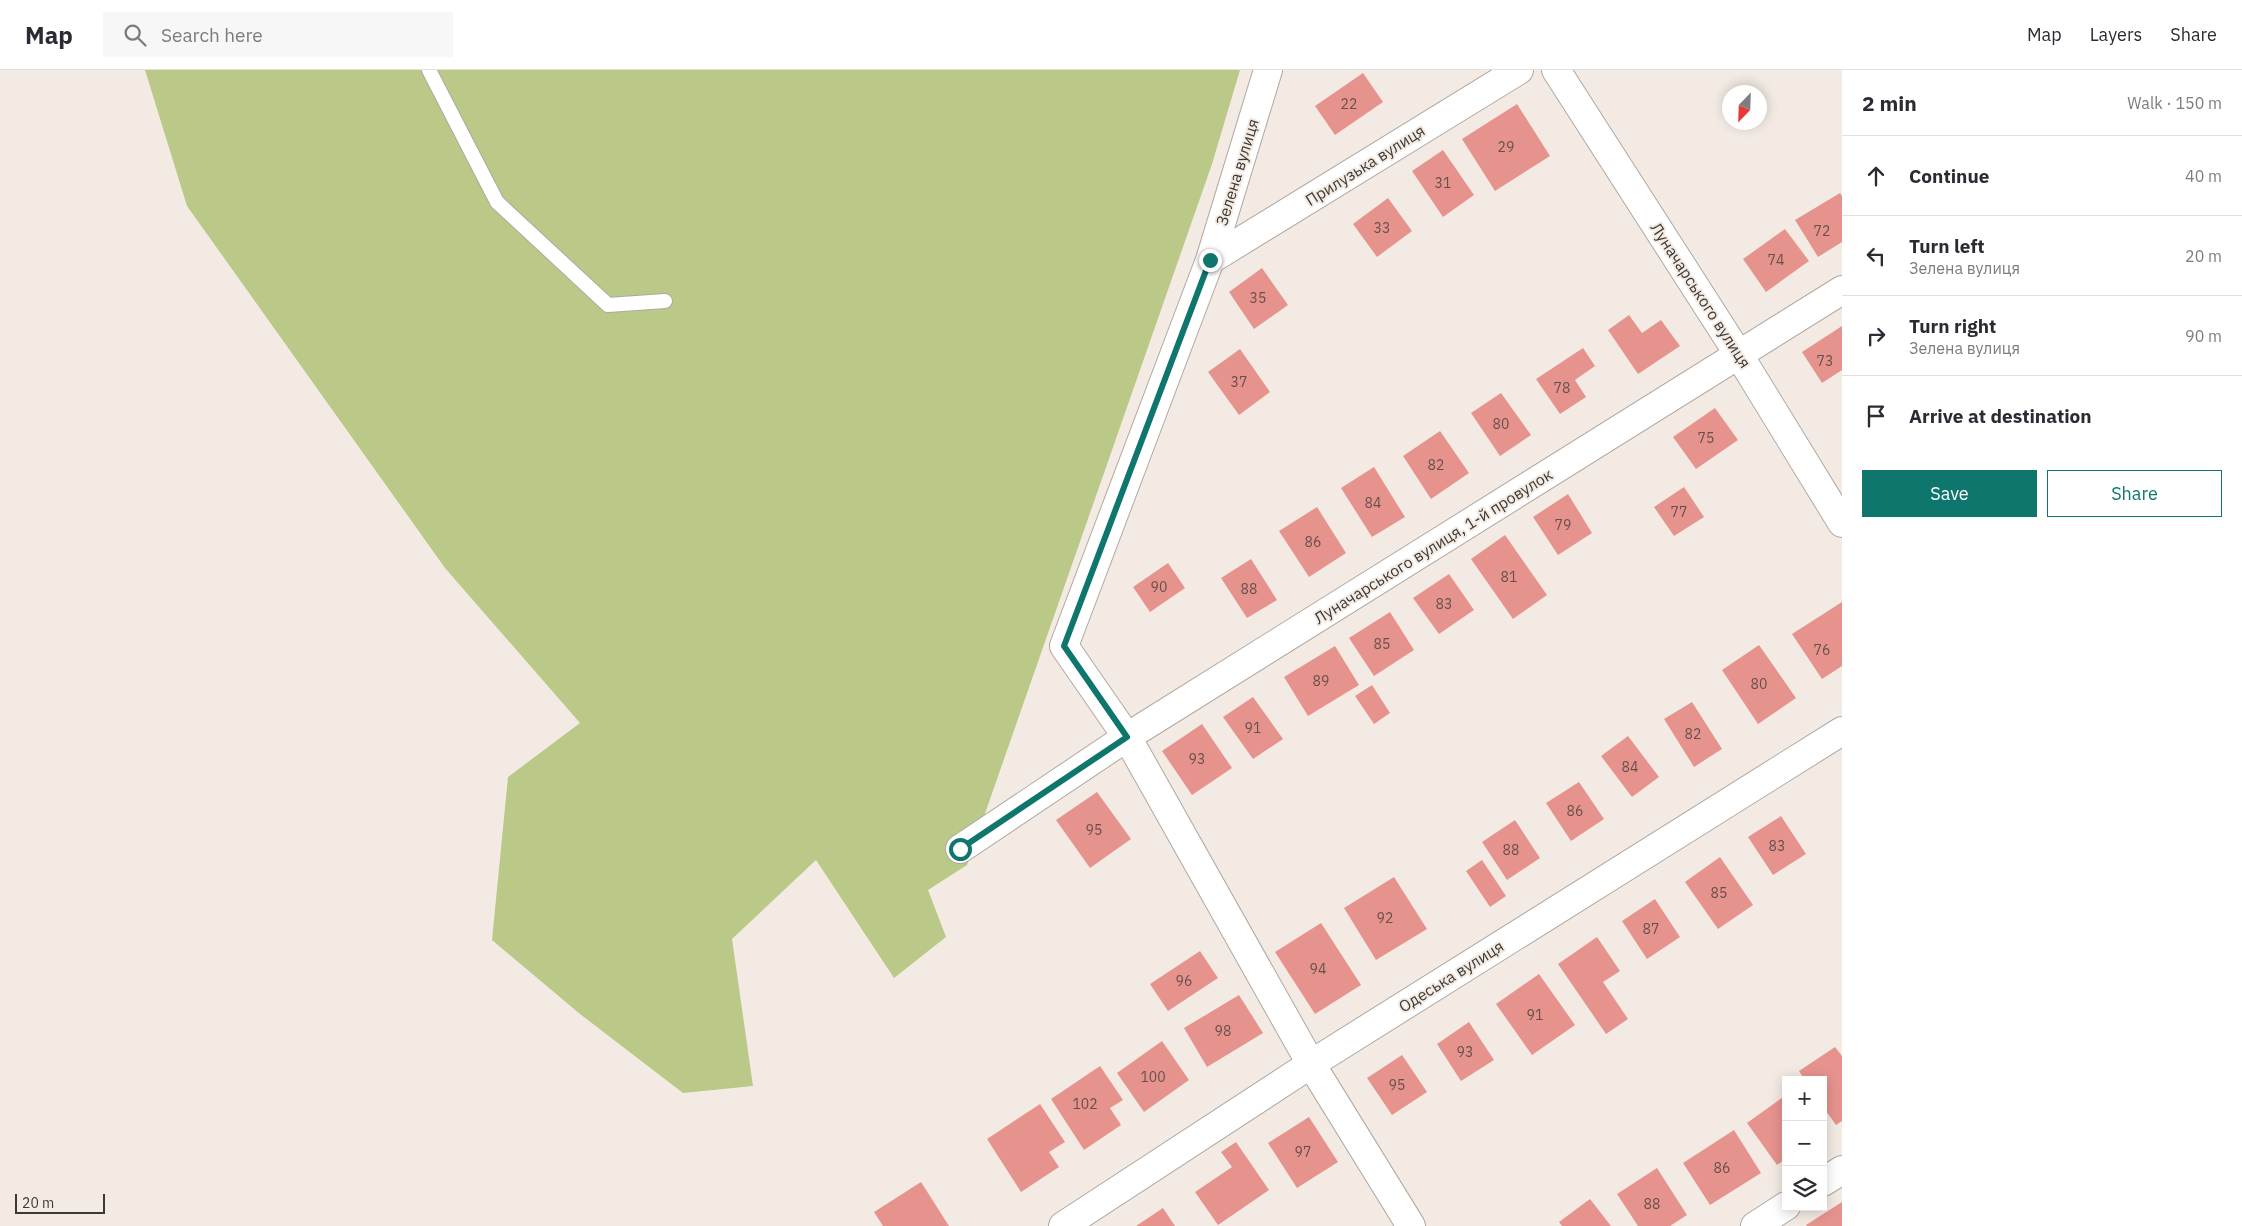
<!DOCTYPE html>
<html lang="en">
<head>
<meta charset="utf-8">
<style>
	body { margin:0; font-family:"IBM Plex Sans",sans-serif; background:#f7f7f7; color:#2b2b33 }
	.controls { position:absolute; right:15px; bottom:15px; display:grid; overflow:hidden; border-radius:0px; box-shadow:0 2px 12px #0003 }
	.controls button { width:45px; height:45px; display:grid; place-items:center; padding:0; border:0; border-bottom:1px solid #e1e1e2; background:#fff; color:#2b2b33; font:25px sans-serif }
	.compass { position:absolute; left:1722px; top:15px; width:45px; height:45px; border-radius:50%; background:#fff; box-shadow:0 2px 12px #0003; rotate:203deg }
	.scale { position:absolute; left:15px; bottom:12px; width:90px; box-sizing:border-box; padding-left:5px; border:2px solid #3c3935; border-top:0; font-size:14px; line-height:18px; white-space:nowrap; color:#3c3935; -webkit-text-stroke:4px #f3ebe3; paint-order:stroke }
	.stop { position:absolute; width:15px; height:15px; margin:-11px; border:4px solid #0f766e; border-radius:50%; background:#fff }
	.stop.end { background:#0f766e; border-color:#fff; box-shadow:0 1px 5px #0008 }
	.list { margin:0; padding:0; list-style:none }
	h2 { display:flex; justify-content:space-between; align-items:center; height:65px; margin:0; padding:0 20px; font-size:21px }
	h2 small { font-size:16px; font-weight:400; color:#7c7c81 }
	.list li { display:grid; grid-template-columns:32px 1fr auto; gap:15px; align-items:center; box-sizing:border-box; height:80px; padding:0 20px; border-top:1px solid #e1e1e2 }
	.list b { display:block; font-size:19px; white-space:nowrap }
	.list p { margin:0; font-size:16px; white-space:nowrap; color:#7c7c81 }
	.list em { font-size:16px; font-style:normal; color:#7c7c81 }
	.actions { display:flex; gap:10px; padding:15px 20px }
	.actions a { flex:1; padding:11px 0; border:1px solid #0f766e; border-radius:0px; text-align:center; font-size:18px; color:#0f766e }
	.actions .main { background:#0f766e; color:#fff }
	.icon { flex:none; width:28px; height:28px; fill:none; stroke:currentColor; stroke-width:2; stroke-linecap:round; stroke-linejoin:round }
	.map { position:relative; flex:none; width:1842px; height:1156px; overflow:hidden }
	header { display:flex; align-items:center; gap:30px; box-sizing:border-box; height:70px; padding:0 25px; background:#fff; border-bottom:1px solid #e1e1e2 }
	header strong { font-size:24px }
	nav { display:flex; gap:28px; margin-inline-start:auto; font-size:18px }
	.search { width:350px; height:45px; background:#f7f7f7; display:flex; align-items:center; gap:12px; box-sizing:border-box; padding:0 18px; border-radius:0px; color:#7c7c81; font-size:19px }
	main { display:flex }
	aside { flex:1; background:#fff }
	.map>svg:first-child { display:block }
</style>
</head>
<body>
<header>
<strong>Map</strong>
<div class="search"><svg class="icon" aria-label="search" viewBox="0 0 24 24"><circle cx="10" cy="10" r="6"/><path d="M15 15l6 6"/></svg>Search here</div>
<nav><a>Map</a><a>Layers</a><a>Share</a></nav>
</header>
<main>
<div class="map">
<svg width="1842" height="1156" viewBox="0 0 1842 1156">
	<rect width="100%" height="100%" fill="#f3ebe3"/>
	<path fill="#bac987" d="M145 0H1240L1212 94 967 795 928 820 946 867 894 908 816 790 732 869 753 1016 683 1023 580 944 492 870 508 707 580 653 445 498 187 136Z"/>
	<path fill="#e7938d" d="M1363 3 1383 32 1335 65 1315 36Z
		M1517 34 1550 86 1495 121 1462 69Z
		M1443 80 1474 125 1443 147 1412 101Z
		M1840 123 1842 126V172L1818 187 1795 150Z
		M1388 128 1412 161 1377 187 1353 154Z
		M1785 159 1809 191 1766 222 1743 189Z
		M1262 198 1288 235 1254 259 1229 222Z
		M1629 245 1642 263 1661 250 1680 276 1638 304 1608 260Z
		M1842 256V300L1822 313 1802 282Z
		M1583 278 1595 296 1575 310 1586 327 1560 344 1536 309Z
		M1240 279 1270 322 1239 345 1208 302Z
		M1501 323 1531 365 1500 386 1471 343Z
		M1715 338 1738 370 1696 399 1673 367Z
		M1440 361 1469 403 1431 429 1403 386Z
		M1374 397 1405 447 1372 467 1341 418Z
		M1684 417 1704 447 1674 466 1654 437Z
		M1568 424 1592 463 1558 485 1533 447Z
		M1317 437 1346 483 1309 507 1279 461Z
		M1505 465 1547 525 1513 549 1471 489Z
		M1251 489 1277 530 1247 548 1221 508Z
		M1168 493 1185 518 1150 542 1133 517Z
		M1449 504 1474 540 1439 564 1413 528Z
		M1842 532V596L1822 609 1792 564Z
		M1390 542 1414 580 1374 606 1349 568Z
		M1759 575 1796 628 1758 654 1722 600Z
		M1335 576 1359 615 1308 646 1284 607Z
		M1372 615 1390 643 1374 654 1355 626Z
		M1253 627 1283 669 1253 689 1223 647Z
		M1692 632 1722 679 1694 697 1664 649Z
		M1202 654 1232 698 1192 725 1162 681Z
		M1628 666 1659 707 1632 727 1601 686Z
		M1579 712 1604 749 1571 771 1546 733Z
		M1097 722 1131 769 1090 798 1056 750Z
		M1781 746 1806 784 1773 805 1748 767Z
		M1515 750 1540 788 1507 810 1482 772Z
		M1720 787 1753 835 1718 859 1685 812Z
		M1482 790 1506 826 1490 837 1466 801Z
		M1394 807 1427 859 1376 890 1344 838Z
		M1655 829 1680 867 1647 889 1622 851Z
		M1321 853 1361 915 1315 944 1275 882Z
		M1597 867 1620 901 1603 912 1628 949 1606 964 1558 894Z
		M1200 881 1218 908 1168 941 1150 914Z
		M1539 904 1575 955 1532 985 1496 934Z
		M1239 925 1263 963 1207 997 1184 958Z
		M1469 952 1494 990 1461 1011 1437 974Z
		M1162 971 1189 1010 1144 1042 1117 1003Z
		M1835 977 1842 986V1051L1836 1055 1823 1037V1010H1805L1799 1001Z
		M1402 985 1427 1022 1392 1045 1367 1008Z
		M1100 996 1123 1030 1110 1038 1121 1055 1084 1080 1051 1029Z
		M1786 1025V1089L1777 1095 1747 1053Z
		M1040 1034 1065 1072 1049 1082 1059 1097 1021 1122 987 1069Z
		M1309 1047 1338 1092 1297 1118 1268 1073Z
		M1734 1060 1761 1103 1710 1135 1683 1093Z
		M1236 1072 1269 1120 1218 1155 1195 1122 1232 1097 1221 1082Z
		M1657 1098 1687 1145 1670 1156H1638L1617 1124Z
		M921 1112 949 1156H883L874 1142Z
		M1590 1129 1611 1156H1562L1559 1152Z
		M1842 1132V1156H1807L1806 1155Z
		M1163 1138 1175 1156H1136Z"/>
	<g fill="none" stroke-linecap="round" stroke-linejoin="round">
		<defs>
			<path id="lane" d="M429 0 497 132 608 235 665 231"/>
			<path id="street" d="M1268 0 1210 190 1064 576 1127 667 1311 994 1411 1156
				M1556 0 1739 285 1842 453
				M1210 190 1519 0
				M960 779 1127 667 1842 220
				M1823 1112 1842 1100
				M1063 1156 1311 994 1842 661
				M1755 1156 1786 1136"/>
		</defs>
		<use href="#lane" stroke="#b0a8a0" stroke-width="16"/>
		<use href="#street" stroke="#b0a8a0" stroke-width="30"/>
		<use href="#lane" stroke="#fff" stroke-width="14"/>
		<use href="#street" stroke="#fff" stroke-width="28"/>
	</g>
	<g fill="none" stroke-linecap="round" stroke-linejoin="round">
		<path stroke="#0f766e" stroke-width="6" d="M960 779 1127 667 1064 576 1210 190"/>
	</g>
	<g text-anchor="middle" stroke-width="4" stroke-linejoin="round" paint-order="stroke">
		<g font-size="14" fill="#67504b">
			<text x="1349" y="39">22</text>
			<text x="1506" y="82">29</text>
			<text x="1443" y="118">31</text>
			<text x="1382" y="163">33</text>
			<text x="1822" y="166">72</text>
			<text x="1776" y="195">74</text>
			<text x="1258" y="233">35</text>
			<text x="1825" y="296">73</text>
			<text x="1239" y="317">37</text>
			<text x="1562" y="323">78</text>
			<text x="1501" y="359">80</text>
			<text x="1706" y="373">75</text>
			<text x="1436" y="400">82</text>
			<text x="1373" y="438">84</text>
			<text x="1679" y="447">77</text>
			<text x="1563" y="460">79</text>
			<text x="1313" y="477">86</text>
			<text x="1509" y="512">81</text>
			<text x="1159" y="522">90</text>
			<text x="1249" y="524">88</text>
			<text x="1444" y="539">83</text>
			<text x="1382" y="579">85</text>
			<text x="1822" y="585">76</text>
			<text x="1321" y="616">89</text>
			<text x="1759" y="619">80</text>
			<text x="1253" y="663">91</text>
			<text x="1693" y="669">82</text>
			<text x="1197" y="694">93</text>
			<text x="1630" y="702">84</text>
			<text x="1575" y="746">86</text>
			<text x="1094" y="765">95</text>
			<text x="1777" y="781">83</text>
			<text x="1511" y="785">88</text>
			<text x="1719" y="828">85</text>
			<text x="1385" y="853">92</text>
			<text x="1651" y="864">87</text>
			<text x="1318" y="904">94</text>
			<text x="1184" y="916">96</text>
			<text x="1535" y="950">91</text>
			<text x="1223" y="966">98</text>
			<text x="1465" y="987">93</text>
			<text x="1153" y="1012">100</text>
			<text x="1397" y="1020">95</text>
			<text x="1085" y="1039">102</text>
			<text x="1303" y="1087">97</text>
			<text x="1722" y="1103">86</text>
			<text x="1652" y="1139">88</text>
		</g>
		<g font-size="16" fill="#3c3935" stroke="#f3ebe3">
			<text transform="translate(1365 95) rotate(-32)" y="6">Прилузька вулиця</text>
			<text transform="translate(1237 102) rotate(-73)" y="6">Зелена вулиця</text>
			<text transform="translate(1701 225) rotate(57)" y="6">Луначарського вулиця</text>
			<text transform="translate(1433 476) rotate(-32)" y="6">Луначарського вулиця, 1-й провулок</text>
			<text transform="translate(1451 906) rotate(-32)" y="6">Одеська вулиця</text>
		</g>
	</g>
</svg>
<div class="controls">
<button>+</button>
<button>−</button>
<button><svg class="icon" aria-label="layers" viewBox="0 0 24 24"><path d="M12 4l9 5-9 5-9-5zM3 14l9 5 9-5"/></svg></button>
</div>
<svg class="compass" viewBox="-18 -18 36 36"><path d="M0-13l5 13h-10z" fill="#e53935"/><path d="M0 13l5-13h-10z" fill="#7c7c81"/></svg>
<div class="scale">20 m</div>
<div class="stop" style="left:960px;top:779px"></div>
<div class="stop end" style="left:1210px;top:190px"></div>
</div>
<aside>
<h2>2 min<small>Walk · 150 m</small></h2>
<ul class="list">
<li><svg class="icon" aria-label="ahead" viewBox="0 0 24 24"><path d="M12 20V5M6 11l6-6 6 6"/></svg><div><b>Continue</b></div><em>40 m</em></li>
<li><svg class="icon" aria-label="left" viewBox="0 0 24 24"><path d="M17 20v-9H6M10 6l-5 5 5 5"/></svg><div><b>Turn left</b><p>Зелена вулиця</p></div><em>20 m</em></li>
<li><svg class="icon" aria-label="right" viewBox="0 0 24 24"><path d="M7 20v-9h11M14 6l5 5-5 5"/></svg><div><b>Turn right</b><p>Зелена вулиця</p></div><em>90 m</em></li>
<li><svg class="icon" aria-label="arrive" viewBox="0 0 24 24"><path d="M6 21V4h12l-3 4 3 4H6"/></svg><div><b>Arrive at destination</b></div></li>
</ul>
<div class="actions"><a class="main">Save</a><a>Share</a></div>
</aside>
</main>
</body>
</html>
